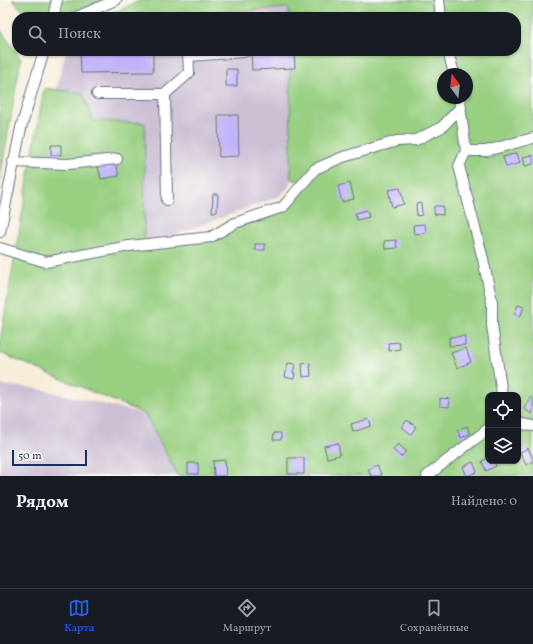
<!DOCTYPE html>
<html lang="ru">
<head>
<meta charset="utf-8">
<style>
	body { margin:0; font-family:Vollkorn,serif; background:#242831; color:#f1f3f6 }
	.controls { position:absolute; right:12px; bottom:12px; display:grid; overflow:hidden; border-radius:8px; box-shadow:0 1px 3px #0004 }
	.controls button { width:36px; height:36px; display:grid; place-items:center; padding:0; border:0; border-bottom:1px solid #363941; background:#171b24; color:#f1f3f6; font:20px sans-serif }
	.compass { position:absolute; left:437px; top:68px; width:36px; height:36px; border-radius:50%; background:#171b24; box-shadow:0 1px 3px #0004; rotate:345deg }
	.scale { position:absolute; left:12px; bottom:10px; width:75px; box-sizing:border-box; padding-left:4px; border:2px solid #1b2f5e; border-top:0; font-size:11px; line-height:14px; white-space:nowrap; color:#1b2f5e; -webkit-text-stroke:3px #fdfcf7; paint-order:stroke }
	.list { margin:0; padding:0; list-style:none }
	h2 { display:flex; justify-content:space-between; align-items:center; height:52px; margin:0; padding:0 16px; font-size:17px }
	h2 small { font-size:13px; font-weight:400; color:#9ea1a6 }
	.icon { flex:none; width:22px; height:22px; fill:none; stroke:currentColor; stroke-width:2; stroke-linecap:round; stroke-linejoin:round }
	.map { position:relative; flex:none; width:533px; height:476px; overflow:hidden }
	.search { position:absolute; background:#171b24; box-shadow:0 1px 3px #0004; left:12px; right:12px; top:12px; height:44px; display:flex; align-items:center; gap:10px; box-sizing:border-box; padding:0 14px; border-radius:16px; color:#9ea1a6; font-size:15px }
	.sheet { height:112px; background:#171b24 }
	nav { display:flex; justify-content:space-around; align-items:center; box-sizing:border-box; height:56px; border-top:1px solid #363941; background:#171b24; font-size:11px; color:#9ea1a6 }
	nav a { display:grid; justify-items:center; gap:2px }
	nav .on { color:#2563eb }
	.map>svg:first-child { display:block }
</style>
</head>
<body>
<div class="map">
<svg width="533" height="476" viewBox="0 0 533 476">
	<rect width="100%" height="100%" fill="#fdfcf7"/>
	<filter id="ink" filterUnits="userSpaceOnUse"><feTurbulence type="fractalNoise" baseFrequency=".025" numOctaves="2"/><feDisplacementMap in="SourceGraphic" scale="8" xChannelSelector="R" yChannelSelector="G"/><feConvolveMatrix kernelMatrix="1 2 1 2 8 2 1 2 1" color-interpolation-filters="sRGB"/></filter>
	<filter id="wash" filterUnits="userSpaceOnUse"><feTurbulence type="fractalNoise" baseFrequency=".012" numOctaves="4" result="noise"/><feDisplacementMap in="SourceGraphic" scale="16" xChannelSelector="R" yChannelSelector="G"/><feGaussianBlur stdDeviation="0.9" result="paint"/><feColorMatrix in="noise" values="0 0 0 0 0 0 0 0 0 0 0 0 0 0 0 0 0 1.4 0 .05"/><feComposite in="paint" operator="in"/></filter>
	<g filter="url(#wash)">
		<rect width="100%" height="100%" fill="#f7edda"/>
		<path fill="#ccbfd4" d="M289 8V17H133Z
			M66 51H290L291 179 288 188 280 196 144 246 93 121 83 93 56 90Z
			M0 385 35 388 145 414 178 476H0Z"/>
		<path fill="#98cf81" stroke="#5a7f70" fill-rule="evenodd" d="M12 0H116L74 17H35L21 9Z
			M142 0H533V476H178L145 414 0 353V341L44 88 83 93 93 121 145 123 144 246 198 239 255 221 306 184 291 179 290 51H516V17H289V8L133 17H102ZM443 74H467V98H443ZM488 395H518V461H488Z
			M0 29 21 59 0 180Z"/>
		<g id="blocks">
			<path fill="#c1b3fa" d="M153 51V72L81 73 80 52Z
				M251 51H294L295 68 252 70Z
				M226 69H237V86H226Z
				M218 115H238L239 156 219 157Z
				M51 145H61V155H51Z
				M517 153 520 163 506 167 503 157Z
				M533 155V164L525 166 523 157Z
				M116 163 119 176 101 179 98 166Z
				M350 183 354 199 342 202 338 186Z
				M400 188 404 204 392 207 388 190Z
				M213 194H218L217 212H212Z
				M421 203 422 215 417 216 416 204Z
				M434 206H443V215L434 214Z
				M367 210 369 217 357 220 355 213Z
				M425 224 426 233 414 234 413 225Z
				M396 240 397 248 385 249 384 241Z
				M255 244H265V250H255Z
				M518 305 524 307 520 317 514 314Z
				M465 336V345L449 346V337Z
				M399 342 400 349 389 351 388 343Z
				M466 348 471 362 457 368 451 353Z
				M288 363 295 364 293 373H295L294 379 285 377Z
				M310 363 311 376 303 377 302 364Z
				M530 397 533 399V411L532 414 524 409Z
				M440 398 450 399 449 407 440 406Z
				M369 419 371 426 353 432 351 424Z
				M407 420 416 427 411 434 402 427Z
				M467 426 470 434 461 438 457 430Z
				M274 433H281V440H273Z
				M338 443 340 455 327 458 324 446Z
				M398 444 406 451 401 457 393 450Z
				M528 448 533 459V462L526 465 520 452Z
				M288 458H304V474H288Z
				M488 458V461H494L496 466 486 471 482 461Z
				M225 460 226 476H214L213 461Z
				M473 462 477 472 467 476 463 467Z
				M188 463H198V474H188Z
				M377 465 382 476H371L368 469Z"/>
		</g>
	</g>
	<g filter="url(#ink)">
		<use href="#blocks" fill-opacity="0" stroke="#687289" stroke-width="1"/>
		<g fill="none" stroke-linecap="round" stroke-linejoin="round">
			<defs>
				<path id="minor" d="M439 0 441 17
					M53 17 57 0
					M76 17 116 0
					M448 51 454 74
					M188 56 244 52 246 51
					M97 94H165
					M459 98 466 151 459 166 483 259 492 302V325L502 395
					M466 151H486L533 138
					M13 162 68 164 117 159
					M167 200 165 94 189 73 188 51
					M0 232 21 128 44 51
					M0 248 46 262 129 246 211 237 235 223 283 207 315 169 343 157 397 141 416 140 442 127 461 107
					M518 423 533 426
					M427 476 488 429"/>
			</defs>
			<use href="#minor" stroke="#687289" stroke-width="12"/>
			<use href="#minor" stroke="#fff" stroke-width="10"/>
		</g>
	</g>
</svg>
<div class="controls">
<button><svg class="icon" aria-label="locate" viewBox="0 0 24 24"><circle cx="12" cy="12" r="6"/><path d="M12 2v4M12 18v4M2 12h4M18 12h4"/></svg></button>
<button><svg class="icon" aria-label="layers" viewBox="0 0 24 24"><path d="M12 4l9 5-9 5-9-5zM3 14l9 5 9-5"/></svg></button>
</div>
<svg class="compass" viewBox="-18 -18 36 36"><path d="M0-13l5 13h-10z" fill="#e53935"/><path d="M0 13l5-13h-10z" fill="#9ea1a6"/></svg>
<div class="scale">50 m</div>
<div class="search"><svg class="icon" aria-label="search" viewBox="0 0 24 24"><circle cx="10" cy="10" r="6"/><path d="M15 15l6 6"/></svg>Поиск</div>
</div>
<section class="sheet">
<h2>Рядом<small>Найдено: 0</small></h2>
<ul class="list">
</ul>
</section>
<nav>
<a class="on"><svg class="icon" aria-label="map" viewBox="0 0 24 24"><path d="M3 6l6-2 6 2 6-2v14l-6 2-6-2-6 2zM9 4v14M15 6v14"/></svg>Карта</a>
<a><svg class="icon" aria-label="directions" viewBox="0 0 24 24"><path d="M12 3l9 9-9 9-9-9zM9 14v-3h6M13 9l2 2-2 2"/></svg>Маршрут</a>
<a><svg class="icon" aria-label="saved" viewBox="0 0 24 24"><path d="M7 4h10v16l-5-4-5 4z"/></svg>Сохранённые</a>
</nav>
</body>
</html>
